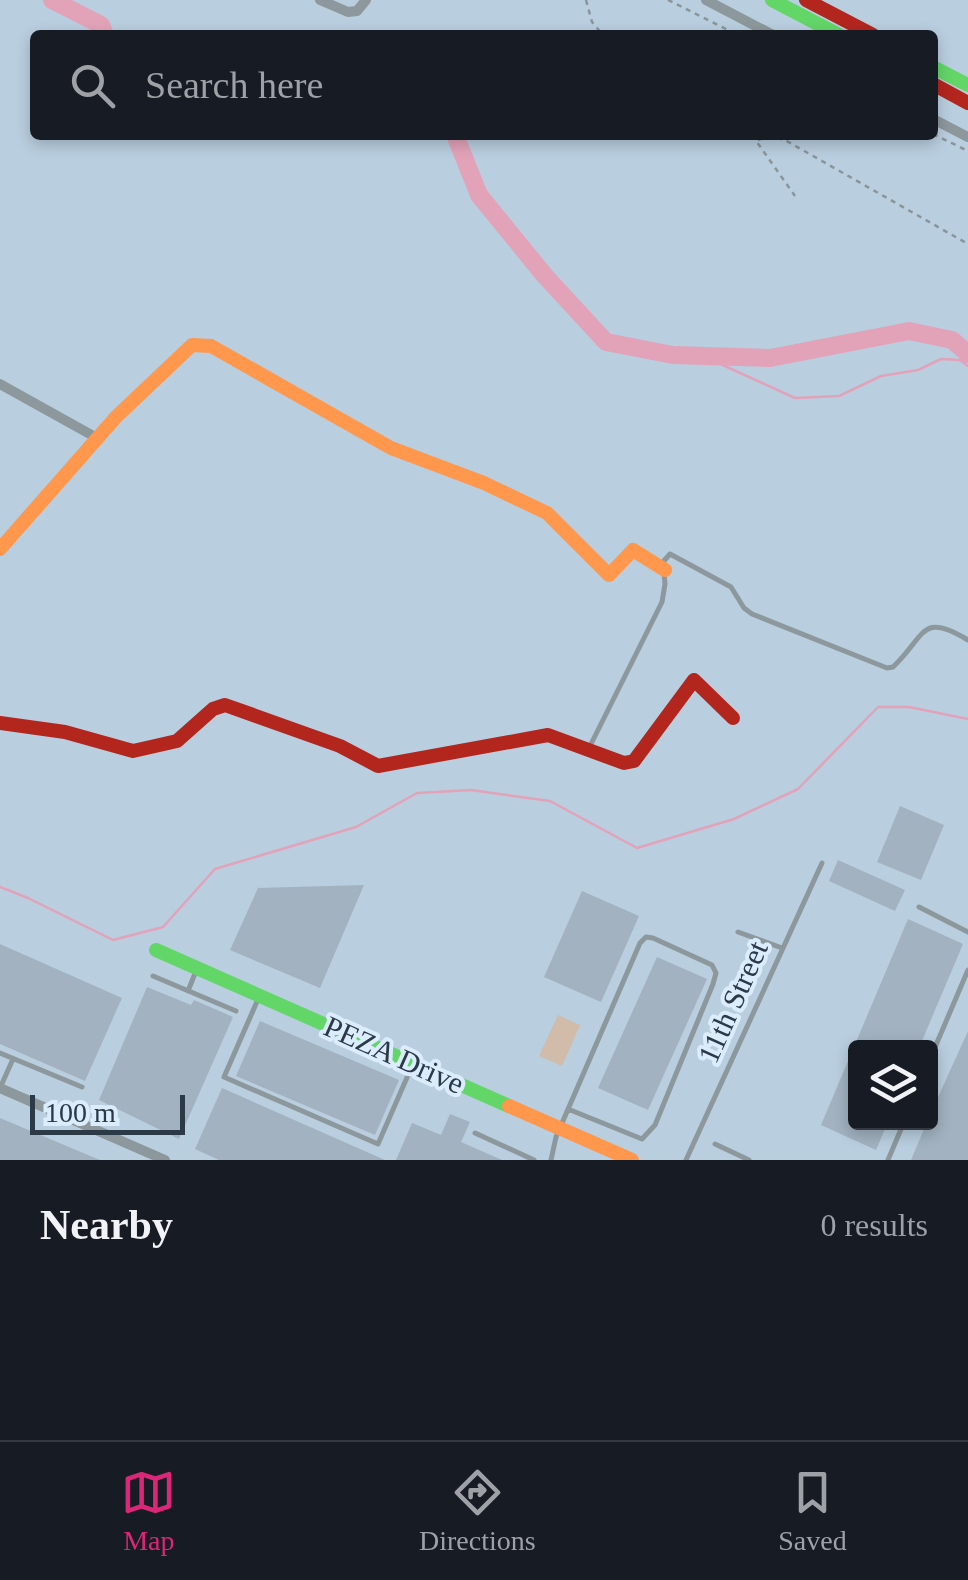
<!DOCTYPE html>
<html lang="en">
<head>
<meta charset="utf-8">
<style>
	body { margin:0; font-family:Georgia,serif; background:#20242c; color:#f1f3f6 }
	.controls { position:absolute; right:30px; bottom:30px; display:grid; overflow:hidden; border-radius:10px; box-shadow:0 5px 15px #0003 }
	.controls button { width:90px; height:90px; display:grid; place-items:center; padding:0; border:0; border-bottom:2px solid #363941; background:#171b24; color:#f1f3f6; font:50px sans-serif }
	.scale { position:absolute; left:30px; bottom:25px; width:155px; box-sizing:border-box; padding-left:10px; border:5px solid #2b3a46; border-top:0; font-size:28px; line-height:35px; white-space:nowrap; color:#2b3a46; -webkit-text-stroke:8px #dbedfd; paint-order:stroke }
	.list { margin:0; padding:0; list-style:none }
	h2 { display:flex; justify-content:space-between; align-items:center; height:130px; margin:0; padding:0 40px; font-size:42px }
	h2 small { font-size:32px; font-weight:400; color:#9ea1a6 }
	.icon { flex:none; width:55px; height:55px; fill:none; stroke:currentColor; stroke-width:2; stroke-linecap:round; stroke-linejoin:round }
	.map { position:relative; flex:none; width:968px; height:1160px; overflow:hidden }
	.search { position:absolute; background:#171b24; box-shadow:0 5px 15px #0003; left:30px; right:30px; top:30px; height:110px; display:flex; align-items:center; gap:25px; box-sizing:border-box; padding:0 35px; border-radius:10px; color:#9ea1a6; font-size:38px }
	.sheet { height:280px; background:#171b24 }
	nav { display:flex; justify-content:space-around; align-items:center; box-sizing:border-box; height:140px; border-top:2px solid #363941; background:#171b24; font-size:28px; color:#9ea1a6 }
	nav a { display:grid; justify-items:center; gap:5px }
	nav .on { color:#db2777 }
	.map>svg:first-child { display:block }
</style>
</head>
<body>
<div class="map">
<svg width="968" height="1160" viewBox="0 0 968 1160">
	<rect width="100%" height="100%" fill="#b9cedf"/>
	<path fill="#d0bca9" d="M558 1015 580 1025 562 1066 539 1056Z"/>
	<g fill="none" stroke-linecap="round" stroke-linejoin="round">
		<path stroke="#e2a3b9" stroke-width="2.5" d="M703 356 795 398 839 396 881 376 918 370 941 359 960 360 968 366
			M0 887 28 898 113 940 163 927 215 869 356 827 417 793 471 790 550 801 637 848 734 819 798 789 878 707H909L968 719"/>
		<path stroke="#e2a3b9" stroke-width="18" d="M52 0 101 25 105 35
			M455 135 479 195 545 276 606 342 673 355 770 358 909 331 952 340 968 354"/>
	</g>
	<path fill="#a2b2c0" d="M900 806 944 825 921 880 877 862Z
		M838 860 905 890 895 911 829 881Z
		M364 885 320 988 230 950 258 888Z
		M582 891 639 916 601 1002 544 977Z
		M908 919 963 944 919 1048H856V1122H888L876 1150 821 1125Z
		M0 944 122 998 85 1081 0 1044Z
		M657 957 707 979 648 1110 598 1088Z
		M147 987 191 1005 194 1000 233 1017 179 1139 99 1100Z
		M260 1021 399 1080 375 1135 236 1076Z
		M968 1031V1160H911L927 1122H930V1115Z
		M222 1088 385 1160H219L195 1149Z
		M450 1114 470 1122 461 1142 502 1160H396L412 1123 441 1135Z
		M0 1118 100 1160H0Z"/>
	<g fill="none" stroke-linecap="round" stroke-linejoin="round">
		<path stroke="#8a959a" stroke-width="2.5" stroke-dasharray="5 5" stroke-linecap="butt" d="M586 0 592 22 603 35
			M668 0 738 35
			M933 134 968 151
			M752 135 795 196
			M758 140 769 136 785 140 968 244"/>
		<path stroke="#8d989c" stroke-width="5" d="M589 748 662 602 665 584 663 562 670 554 731 587 744 608 752 614 887 668 893 667C926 636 920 611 968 640
			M919 907 968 932
			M738 932 782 948
			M153 976 236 1011
			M188 991 196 971
			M259 997 224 1077 378 1144 412 1066
			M0 1053 82 1087
			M930 1059 968 970
			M0 1088 13 1059
			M475 1133 534 1160
			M715 1144 749 1160
			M551 1160 556 1137 640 943 646 937 653 938 712 965 716 973 713 984 655 1125 642 1139 568 1109
			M686 1160 822 863
			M888 1160 904 1122"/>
		<path stroke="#8d989c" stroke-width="10" d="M320 0 348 12 357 11 366 0
			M706 0 773 35
			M933 119 968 137
			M0 384 97 438
			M0 1088 165 1160"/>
		<path stroke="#63d668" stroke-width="14" d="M772 0 839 35
			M933 67 968 85
			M156 950 509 1106"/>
		<path stroke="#ff974d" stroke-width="14" d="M0 549 116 417 192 345 211 346 391 448 484 483 547 513 609 575 633 550 665 570
			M509 1106 632 1160"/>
		<path stroke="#b3261e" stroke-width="14" d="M806 0 873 35
			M933 84 968 103
			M0 723 65 732 133 751 177 741 213 709 225 705 340 746 378 766 548 735 624 763 634 761 694 680 733 718"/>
	</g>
	<g text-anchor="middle" stroke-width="8" stroke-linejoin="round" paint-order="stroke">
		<g font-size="30" fill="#2b3a46" stroke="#dbedfd">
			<text transform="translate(733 1002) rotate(-66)" y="10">11th Street</text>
			<text transform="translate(394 1055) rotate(24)" y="10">PEZA Drive</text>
		</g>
	</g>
</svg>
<div class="controls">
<button><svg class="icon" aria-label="layers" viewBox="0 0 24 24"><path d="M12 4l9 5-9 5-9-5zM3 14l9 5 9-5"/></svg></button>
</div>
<div class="scale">100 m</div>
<div class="search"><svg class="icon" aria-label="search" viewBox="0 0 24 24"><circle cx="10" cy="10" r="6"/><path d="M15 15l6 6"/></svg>Search here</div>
</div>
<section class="sheet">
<h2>Nearby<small>0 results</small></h2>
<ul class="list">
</ul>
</section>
<nav>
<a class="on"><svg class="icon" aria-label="map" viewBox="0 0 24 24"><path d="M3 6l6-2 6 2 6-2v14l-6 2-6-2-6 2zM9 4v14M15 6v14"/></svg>Map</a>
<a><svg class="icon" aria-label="directions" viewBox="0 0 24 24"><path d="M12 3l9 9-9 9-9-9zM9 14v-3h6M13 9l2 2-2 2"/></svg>Directions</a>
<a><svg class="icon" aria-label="saved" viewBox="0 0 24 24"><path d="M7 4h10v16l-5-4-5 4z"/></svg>Saved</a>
</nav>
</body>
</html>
